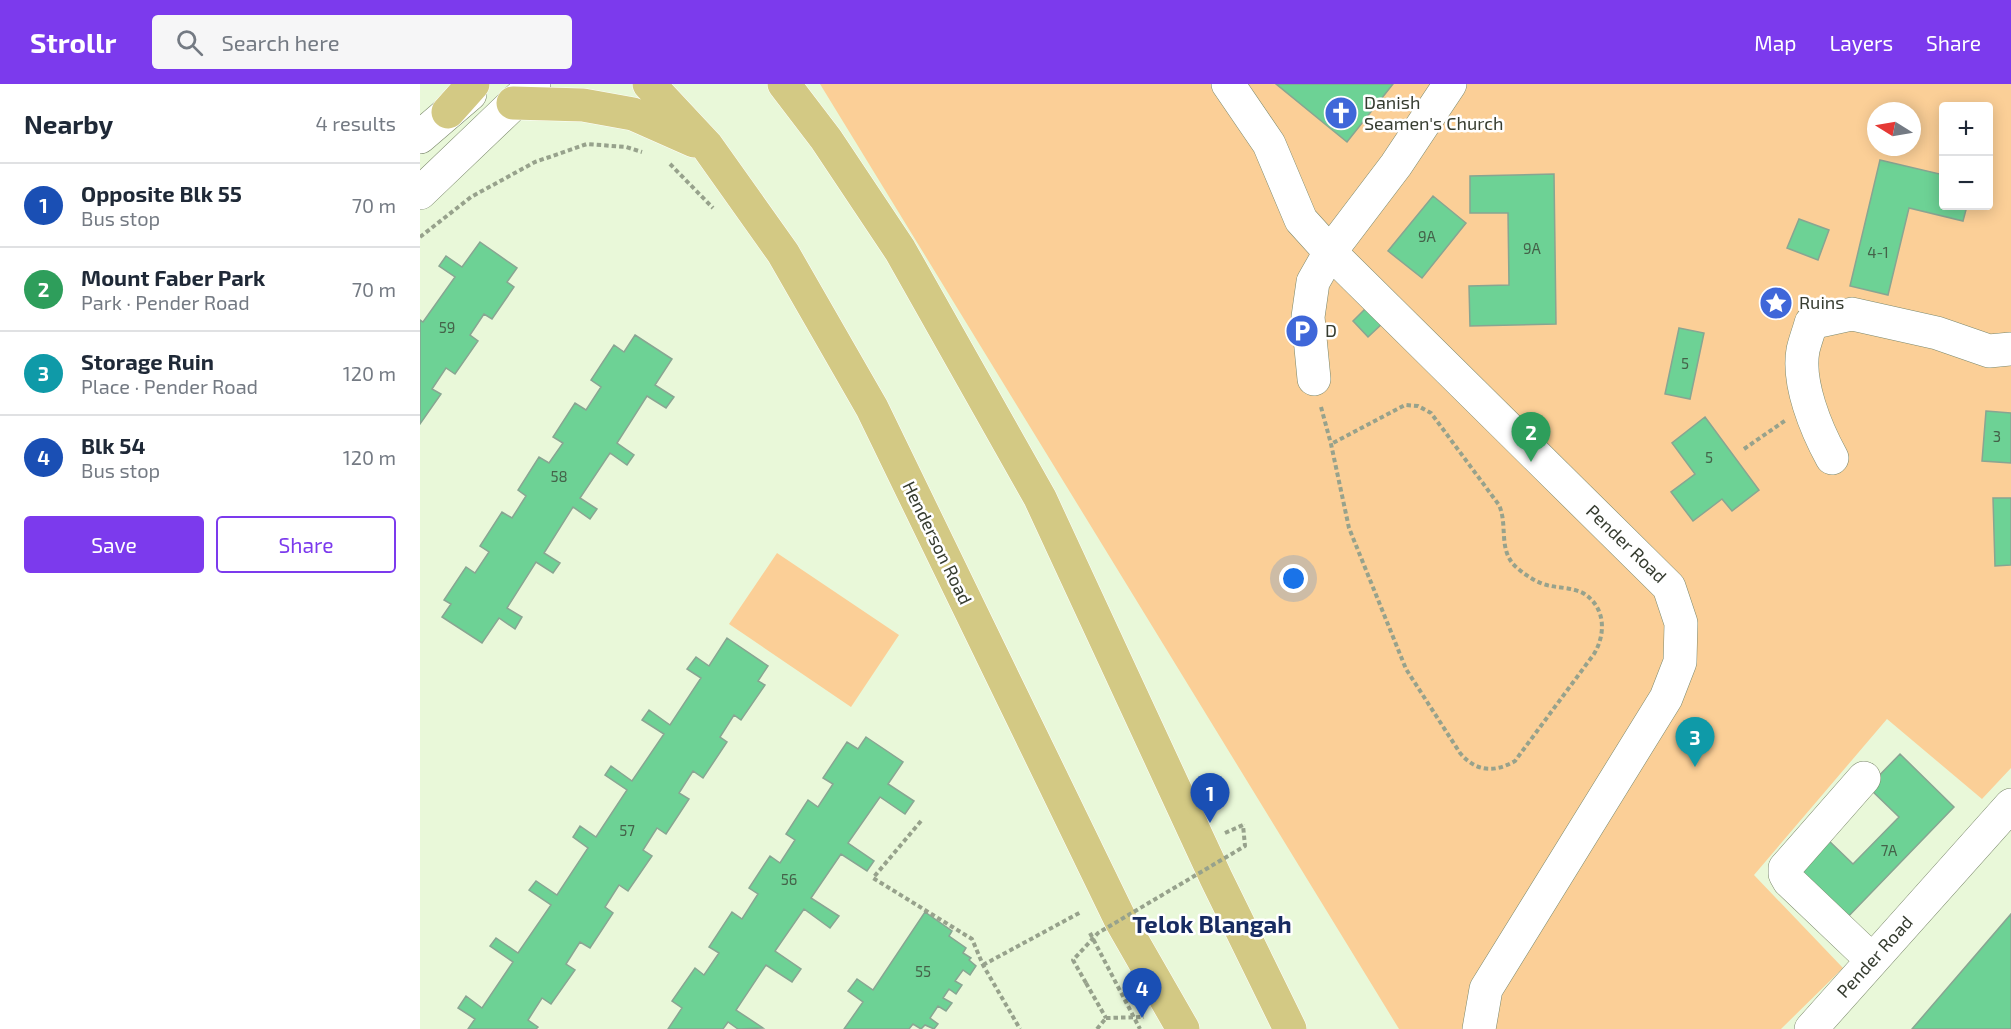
<!DOCTYPE html>
<html lang="en">
<head>
<meta charset="utf-8">
<style>
	body { margin:0; font-family:"Exo 2",sans-serif; background:#f6f6f7; color:#1f2937 }
	.controls { position:absolute; right:18px; top:18px; display:grid; overflow:hidden; border-radius:6px; box-shadow:0 3px 15px #0003 }
	.controls button { width:54px; height:54px; display:grid; place-items:center; padding:0; border:0; border-bottom:2px solid #e0e1e3; background:#fff; color:#1f2937; font:30px sans-serif }
	.compass { position:absolute; left:1447px; top:18px; width:54px; height:54px; border-radius:50%; background:#fff; box-shadow:0 3px 15px #0003; rotate:281deg }
	.you { position:absolute; left:874px; top:495px; width:21px; height:21px; margin:-15px; border:4px solid #fff; border-radius:50%; background:#1a73e8; box-shadow:0 0 0 9px #1a73e833 }
	.badge { display:grid; place-items:center; width:39px; height:39px; border-radius:50%; background:#7c3aed; color:#fff; font-size:20px; font-weight:700 }
	.pin { position:absolute; translate:-50% -50px; filter:drop-shadow(0 2px 3px #0008) }
	.pin::after { content:''; position:absolute; top:32px; width:21px; height:18px; background:inherit; clip-path:polygon(0 0,100% 0,50% 100%) }
	.list { margin:0; padding:0; list-style:none }
	h2 { display:flex; justify-content:space-between; align-items:center; height:78px; margin:0; padding:0 24px; font-size:26px }
	h2 small { font-size:20px; font-weight:400; color:#747a83 }
	.list li { display:grid; grid-template-columns:39px 1fr auto; gap:18px; align-items:center; box-sizing:border-box; height:84px; padding:0 24px; border-top:2px solid #e0e1e3 }
	.list b { display:block; font-size:22px; white-space:nowrap }
	.list p { margin:0; font-size:20px; white-space:nowrap; color:#747a83 }
	.list em { font-size:20px; font-style:normal; color:#747a83 }
	.actions { display:flex; gap:12px; padding:18px 24px }
	.actions a { flex:1; padding:14px 0; border:2px solid #7c3aed; border-radius:6px; text-align:center; font-size:21px; color:#7c3aed }
	.actions .main { background:#7c3aed; color:#fff }
	.icon { flex:none; width:33px; height:33px; fill:none; stroke:currentColor; stroke-width:2; stroke-linecap:round; stroke-linejoin:round }
	.map { position:relative; flex:none; width:1591px; height:945px; overflow:hidden }
	header { display:flex; align-items:center; gap:36px; box-sizing:border-box; height:84px; padding:0 30px; background:#7c3aed; color:#fff }
	header strong { font-size:28px }
	nav { display:flex; gap:33px; margin-inline-start:auto; font-size:21px }
	.search { width:420px; height:54px; background:#f6f6f7; display:flex; align-items:center; gap:15px; box-sizing:border-box; padding:0 21px; border-radius:6px; color:#747a83; font-size:22px }
	main { display:flex }
	aside { flex:1; background:#fff }
	.map>svg:first-child { display:block }
</style>
</head>
<body>
<header>
<strong>Strollr</strong>
<div class="search"><svg class="icon" aria-label="search" viewBox="0 0 24 24"><circle cx="10" cy="10" r="6"/><path d="M15 15l6 6"/></svg>Search here</div>
<nav><a>Map</a><a>Layers</a><a>Share</a></nav>
</header>
<main>
<aside>
<h2>Nearby<small>4 results</small></h2>
<ul class="list">
<li><span class="badge" style="background:#1a4fb4">1</span><div><b>Opposite Blk 55</b><p>Bus stop</p></div><em>70 m</em></li>
<li><span class="badge" style="background:#2e9e5b">2</span><div><b>Mount Faber Park</b><p>Park · Pender Road</p></div><em>70 m</em></li>
<li><span class="badge" style="background:#0f9aa8">3</span><div><b>Storage Ruin</b><p>Place · Pender Road</p></div><em>120 m</em></li>
<li><span class="badge" style="background:#1a4fb4">4</span><div><b>Blk 54</b><p>Bus stop</p></div><em>120 m</em></li>
</ul>
<div class="actions"><a class="main">Save</a><a>Share</a></div>
</aside>
<div class="map">
<svg width="1591" height="945" viewBox="0 0 1591 945">
	<rect width="100%" height="100%" fill="#e9f8d9"/>
	<path fill="#fbcf97" fill-rule="evenodd" d="M400 0H1591V684L1562 715 1467 635 1334 791 1423 884 1361 945H979ZM1524 22H1568V122H1524ZM1456 27H1492V63H1456Z
		M357 469 479 551 431 623 309 540Z"/>
	<path fill="#6dd295" stroke="#88a592" stroke-width="1.5" d="M856 0H973L927 58Z
		M1460 76 1524 91V122H1547L1543 137 1489 124 1468 211 1430 202Z
		M1134 90 1136 240 1050 242 1049 202 1089 201 1088 129H1050V92Z
		M1013 112 1046 139 1002 194 968 167Z
		M1379 135 1409 146 1398 176 1367 164Z
		M60 158 97 184 87 198 94 203 72 235 64 230 50 251 58 257 35 290 26 284 12 305 21 310 0 340V236L3 238 35 193 19 182 26 172 42 183Z
		M948 222 964 238 948 253 933 237Z
		M1259 244 1284 249 1270 315 1245 310Z
		M215 251 252 275 235 301 254 313 246 324 227 312 197 359 214 371 207 381 190 369 160 414 177 425 170 435 153 423 124 469 140 479 133 489 116 478 87 524 102 533 95 545 79 534 62 559 22 533 31 520 24 516 46 483 55 489 69 468 60 462 82 428 92 434 106 412 98 406 119 373 129 379 143 359 133 353 155 319 166 326 181 303 171 296 194 261 204 268Z
		M1566 327 1591 329V379L1562 377Z
		M1285 333 1339 406 1312 427 1302 415 1273 437 1251 408 1275 390 1252 359Z
		M1573 414H1591V481L1575 482Z
		M307 554 348 582 338 597 345 601 321 636 314 631 300 653 307 658 283 694 273 687 259 709 269 715 246 750 237 744 223 766 232 772 208 807 199 801 185 823 193 829 170 864 160 858 146 880 155 886 131 920 122 914 108 936 118 943 116 945H48L55 935 38 924 46 912 62 924 93 878 70 862 76 854 98 869 131 821 109 806 116 797 137 811 168 764 153 753 160 742 176 753 207 706 185 691 191 682 212 697 244 650 222 636 229 626 250 641 281 594 267 585 276 573 289 582Z
		M446 653 483 678 468 700 494 717 485 730 460 713 428 759 454 777 447 787 421 770 391 814 419 832 410 844 384 825 355 867 381 885 372 898 346 881 316 926 343 944 318 945 308 938 303 945H248L262 924 252 917 275 884 284 891 299 869 289 863 312 828 322 835 338 810 329 804 350 772 360 779 375 756 366 750 388 716 398 723 413 700 403 694 427 658 438 665Z
		M1480 670 1534 723 1423 838 1372 788 1405 753 1433 780 1479 733 1448 703Z
		M505 828 532 847 529 852 546 864 543 869 551 874 549 876 556 882 550 891 543 886 535 897 542 901 536 910 529 905 523 914 532 919 526 927 518 922 510 934 518 940 514 945 505 941 501 945 493 940 489 945H424L443 918 428 907 437 895 453 906Z
		M1591 830V945H1492Z"/>
	<g fill="none" stroke-linecap="round" stroke-linejoin="round">
		<defs>
			<path id="minor" d="M808 0 849 60 881 136 910 168 1249 503 1261 539 1260 578 1246 614 1066 905 1059 945
				M0 53 50 10
				M0 109 114 0
				M894 295 888 233 893 198 910 168 976 81 1030 0
				M1412 374C1396 345 1377 299 1383 266 1385 257 1389 247 1391 239L1432 230 1517 249 1569 267 1591 265
				M1444 694 1365 784V790L1369 797 1452 876
				M1391 945 1591 721"/>
			<path id="major" d="M229 0 287 62 363 169 452 324 701 837 763 945
				M364 0 406 55 480 166 620 414 796 794 870 945
				M93 19 163 21 213 30 274 57
				M28 28 53 0"/>
		</defs>
		<use href="#minor" stroke="#7b886c" stroke-width="34"/>
		<use href="#major" stroke="#fff" stroke-width="34"/>
		<path stroke="#97a28c" stroke-width="4" stroke-dasharray="4.5 3" stroke-linecap="butt" d="M250 80 293 124
			M0 153 51 113 115 78 167 60 206 63 222 68
			M901 323 911 360 929 444 986 585 1040 669C1056 688 1074 689 1095 677L1174 570C1186 550 1186 523 1163 509 1153 504 1141 504 1131 502 1118 500 1105 491 1095 482 1078 465 1088 441 1079 421L1011 329 998 322 985 321 911 360
			M1324 365 1366 336
			M501 737 453 794 552 855 563 881 600 945
			M805 749 823 741
			M670 849 720 945
			M563 881 661 828
			M666 899 686 934
			M686 934 724 933
			M677 945 686 934"/>
		<use href="#minor" stroke="#fff" stroke-width="33"/>
		<use href="#major" stroke="#d3c984" stroke-width="33"/>
		<path stroke="#97a28c" stroke-width="4" stroke-dasharray="4.5 3" stroke-linecap="butt" d="M666 899 653 876 678 849 825 762 823 741"/>
	</g>
	<defs>
		<symbol id="church-disc" viewBox="-11 -11 22 22"><circle r="9.5" fill="#3f67d9" stroke="#fff"/><path d="M-1.2-6h2.4v3.5h3.3v2.4h-3.3V6h-2.4V-.1h-3.3v-2.4h3.3Z" fill="#fff"/></symbol>
		<symbol id="sight-disc" viewBox="-11 -11 22 22"><circle r="9.5" fill="#3f67d9" stroke="#fff"/><path d="M0-6L1.8-2.2L6-1.7L2.9 1.2L3.7 5.4L0 3.3L-3.7 5.4L-2.9 1.2L-6-1.7L-1.8-2.2Z" fill="#fff"/></symbol>
		<symbol id="parking-disc" viewBox="-11 -11 22 22"><circle r="9.5" fill="#3f67d9" stroke="#fff"/><path d="M-3.5-5.5H1a3.5 3.5 0 0 1 0 7H-1V5.5H-3.5ZM-1-3.4V-.6H.8a1.4 1.4 0 0 0 0-2.8Z" fill="#fff"/></symbol>
	</defs>
	<g fill-rule="evenodd">
		<use href="#church-disc" x="902" y="10" width="38" height="38"/>
		<use href="#sight-disc" x="1337" y="200" width="38" height="38"/>
		<use href="#parking-disc" x="863" y="228" width="38" height="38"/>
	</g>
	<g text-anchor="middle" stroke-width="5" stroke-linejoin="round" paint-order="stroke">
		<g font-size="15" fill="#446249">
			<text x="1007" y="158">9A</text>
			<text x="1112" y="170">9A</text>
			<text x="1458" y="174">4-1</text>
			<text x="27" y="249">59</text>
			<text x="1265" y="285">5</text>
			<text x="1577" y="358">3</text>
			<text x="1289" y="379">5</text>
			<text x="139" y="398">58</text>
			<text x="207" y="752">57</text>
			<text x="1469" y="772">7A</text>
			<text x="369" y="801">56</text>
			<text x="503" y="893">55</text>
		</g>
		<g font-size="18" fill="#363c30" stroke="#fff" text-anchor="start">
			<text x="944" y="25">Danish<tspan x="944" dy="21">Seamen's Church</tspan></text>
			<text x="1379" y="225">Ruins</text>
			<text x="905" y="253">D</text>
		</g>
		<g font-size="18" fill="#363c30" stroke="#fff">
			<text transform="translate(517 459) rotate(64)" y="6">Henderson Road</text>
			<text transform="translate(1206 460) rotate(44)" y="6">Pender Road</text>
			<text transform="translate(1455 873) rotate(-48)" y="6">Pender Road</text>
		</g>
		<g font-size="24" font-weight="bold" fill="#172b61" stroke="#fff">
			<text x="792" y="849">Telok Blangah</text>
		</g>
	</g>
</svg>
<div class="controls">
<button>+</button>
<button>−</button>
</div>
<svg class="compass" viewBox="-18 -18 36 36"><path d="M0-13l5 13h-10z" fill="#e53935"/><path d="M0 13l5-13h-10z" fill="#747a83"/></svg>
<div class="you"></div>
<div class="pin badge" style="left:790px;top:739px;background:#1a4fb4">1</div>
<div class="pin badge" style="left:1111px;top:378px;background:#2e9e5b">2</div>
<div class="pin badge" style="left:1275px;top:683px;background:#0f9aa8">3</div>
<div class="pin badge" style="left:722px;top:934px;background:#1a4fb4">4</div>
</div>
</main>
</body>
</html>
